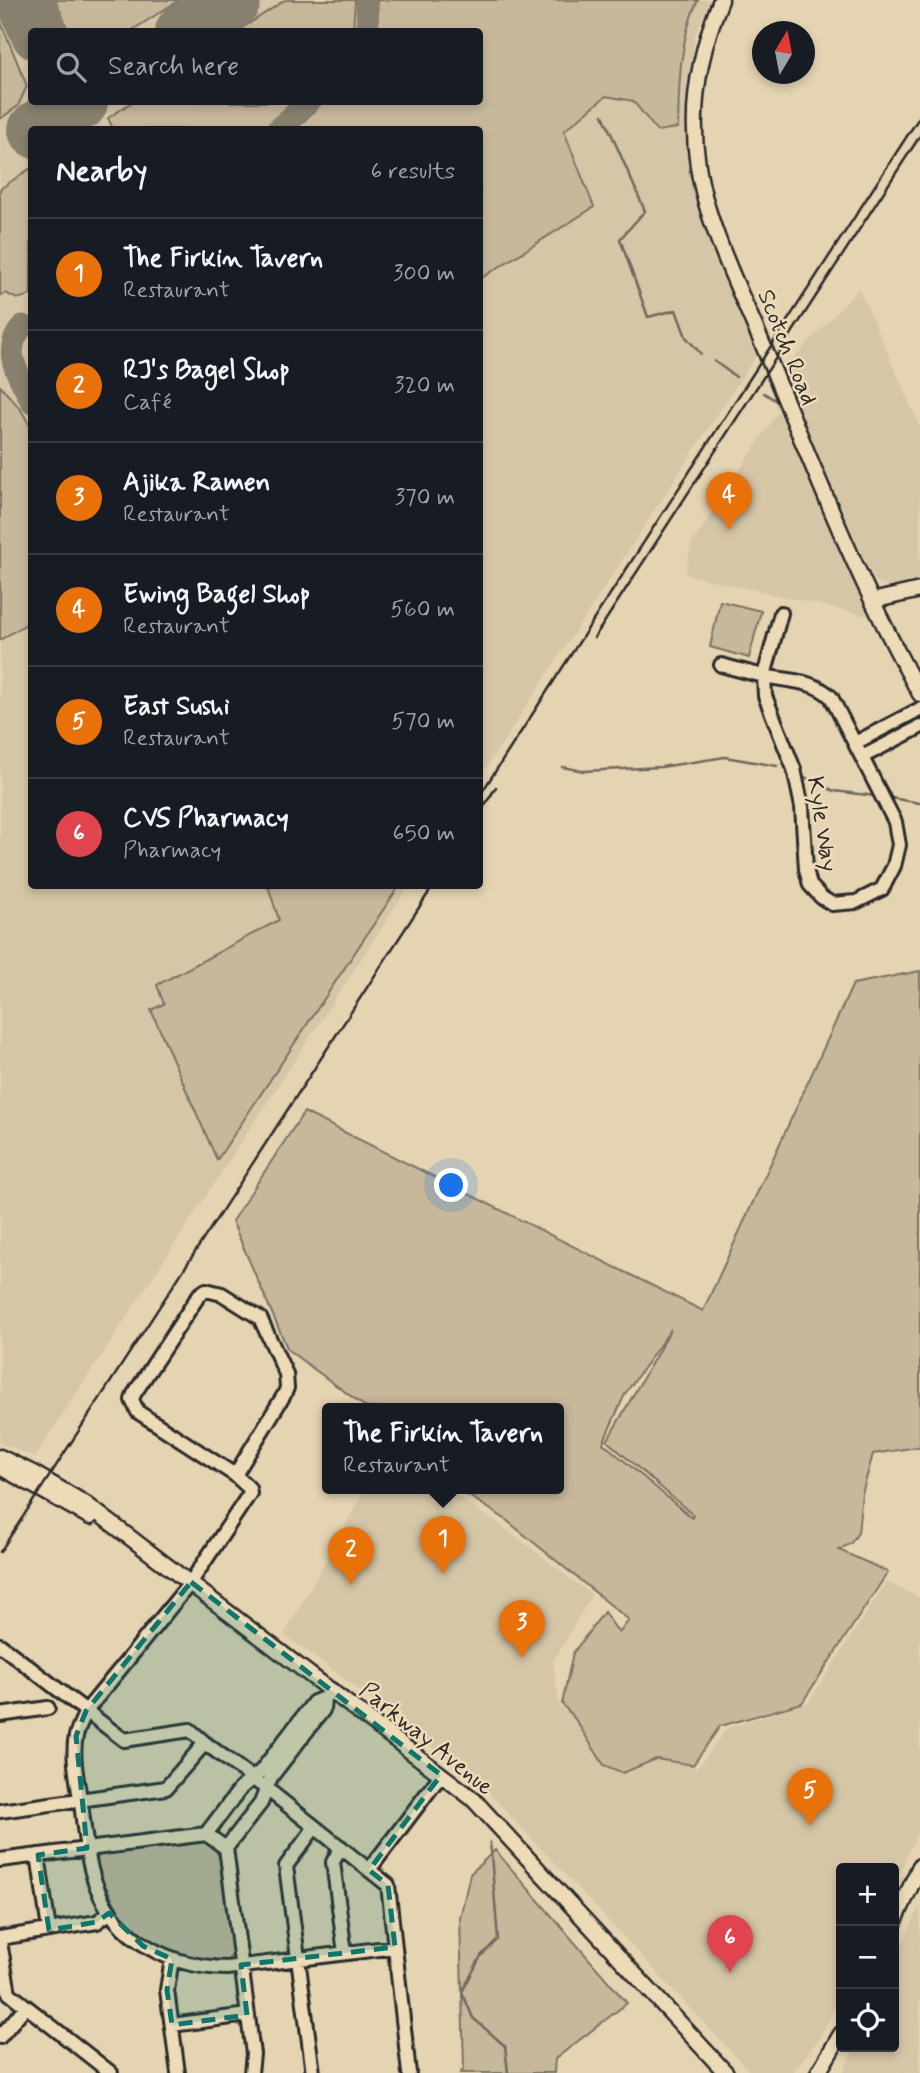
<!DOCTYPE html>
<html lang="en">
<head>
<meta charset="utf-8">
<style>
	body { margin:0; font-family:Mynerve,sans-serif; background:#242831; color:#f1f3f6 }
	.controls { position:absolute; right:21px; bottom:21px; display:grid; overflow:hidden; border-radius:7px; box-shadow:0 4px 10px #0003 }
	.controls button { width:63px; height:63px; display:grid; place-items:center; padding:0; border:0; border-bottom:2px solid #363941; background:#171b24; color:#f1f3f6; font:35px sans-serif }
	.compass { position:absolute; left:752px; top:21px; width:63px; height:63px; border-radius:50%; background:#171b24; box-shadow:0 4px 10px #0003; rotate:10deg }
	.you { position:absolute; left:452px; top:1186px; width:24px; height:24px; margin:-18px; border:5px solid #fff; border-radius:50%; background:#1a73e8; box-shadow:0 0 0 10px #1a73e833 }
	.badge { display:grid; place-items:center; width:46px; height:46px; border-radius:50%; background:#ea580c; color:#fff; font-size:23px; font-weight:700 }
	.pin { position:absolute; translate:-50% -58px; filter:drop-shadow(0 2px 4px #0008) }
	.pin::after { content:''; position:absolute; top:37px; width:24px; height:21px; background:inherit; clip-path:polygon(0 0,100% 0,50% 100%) }
	.popup { position:absolute; left:322px; top:1403px; width:242px; height:91px; box-sizing:border-box; display:grid; place-content:center; border-radius:7px; background:#171b24; filter:drop-shadow(0 2px 5px #0005); font-size:23px; white-space:nowrap; color:#9ea1a6 }
	.popup b { font-size:26px; color:#f1f3f6 }
	.popup::after { content:''; position:absolute; left:50%; top:100%; margin-left:-14px; border:14px solid transparent; border-top-color:#171b24 }
	.list { margin:0; padding:0; list-style:none }
	h2 { display:flex; justify-content:space-between; align-items:center; height:91px; margin:0; padding:0 28px; font-size:30px }
	h2 small { font-size:23px; font-weight:400; color:#9ea1a6 }
	.list li { display:grid; grid-template-columns:46px 1fr auto; gap:21px; align-items:center; box-sizing:border-box; height:112px; padding:0 28px; border-top:2px solid #363941 }
	.list b { display:block; font-size:26px; white-space:nowrap }
	.list p { margin:0; font-size:23px; white-space:nowrap; color:#9ea1a6 }
	.list em { font-size:23px; font-style:normal; color:#9ea1a6 }
	.icon { flex:none; width:38px; height:38px; fill:none; stroke:currentColor; stroke-width:2; stroke-linecap:round; stroke-linejoin:round }
	.map { position:relative; flex:none; width:920px; height:2073px; overflow:hidden }
	.search { position:absolute; background:#171b24; box-shadow:0 4px 10px #0003; left:28px; top:28px; width:455px; height:77px; display:flex; align-items:center; gap:18px; box-sizing:border-box; padding:0 24px; border-radius:7px; color:#9ea1a6; font-size:26px }
	.panel { position:absolute; background:#171b24; box-shadow:0 4px 10px #0003; left:28px; top:126px; width:455px; height:763px; border-radius:7px }
	.map>svg:first-child { display:block }
</style>
</head>
<body>
<div class="map">
<svg width="920" height="2073" viewBox="0 0 920 2073">
	<rect width="100%" height="100%" fill="#e5d4b2"/>
	<filter id="ink" filterUnits="userSpaceOnUse"><feTurbulence type="fractalNoise" baseFrequency=".0143" numOctaves="2"/><feDisplacementMap in="SourceGraphic" scale="14" xChannelSelector="R" yChannelSelector="G"/><feConvolveMatrix kernelMatrix="1 2 1 2 8 2 1 2 1" color-interpolation-filters="sRGB"/></filter>
	<g filter="url(#ink)">
		<path fill="#d5c6a7" fill-rule="evenodd" d="M0 0H710L695 35 687 96 691 159 702 218 737 305 759 351 480 777V130H32V886H409L35 1457 0 1443ZM32 32H480V102H32Z
			M859 288 920 427V580L888 587 875 581 841 510 783 370Z
			M781 407 868 616 685 574 691 545Z
			M366 1488H445L502 1526 592 1595 553 1662 559 1705 575 1719 604 1765 623 1773 656 1759 697 1768 727 1728 809 1702 886 1582 920 1598V1827L894 1885V1868H841V1996L819 2039 792 2073H751L483 1787 333 1670 284 1635Z
			M920 1905V2073H843L855 2047H894V1962Z"/>
		<path fill="#c7b89c" stroke="#797264" stroke-width="2" fill-rule="evenodd" d="M54 0H179L131 31H69Z
			M285 0H355L353 31H238Z
			M377 0H698C679 40 679 84 678 128L657 131 633 101 606 96 564 131 594 207 480 279V130L296 129 323 102H480V32L378 31Z
			M0 20 27 86 18 106 0 119Z
			M132 102H292L264 129H113L108 118Z
			M31 168V295L17 299 6 293 0 295V189Z
			M0 386 20 408 32 429 31 621 0 640Z
			M720 601 761 611 749 658 710 647Z
			M268 886H399L217 1160 151 1010 164 1004 157 985 279 920Z
			M920 971V1449L917 1447 873 1454 862 1494 858 1533 851 1543 839 1550 888 1572 802 1703 720 1726 693 1765 656 1759 623 1773 604 1765 575 1719 562 1704 573 1653 604 1612 619 1633 629 1620 505 1519 457 1488H558V1408H367L288 1350 232 1221 304 1112 703 1311 853 984ZM671 1329 607 1441 693 1515 692 1518 603 1443 625 1394Z
			M196 1839C212 1843 221 1854 224 1870L221 1872 233 1954 226 1962 180 1955 151 1941 148 1943 134 1932 135 1929 121 1915 105 1885H102C97 1868 89 1854 112 1850L113 1853 174 1845 175 1841Z
			M495 1850 627 2003 555 2059 554 2073H461L464 2067 460 1918 470 1874Z"/>
		<g fill="none" stroke-linecap="round" stroke-linejoin="round">
			<path stroke="#70695d" stroke-width="2.5" d="M603 115 645 211 620 239 648 317 676 310 686 337 701 354
				M714 361 736 377
				M764 393 778 402
				M562 767 584 771 661 767 725 757 777 766
				M785 769 787 770
				M802 776 834 791 875 796
				M891 798 920 803
				M490 1842 498 1939 481 1956 462 1992 473 2018 505 2046 508 2073"/>
			<path stroke="#88806e" stroke-width="23" d="M367 0 368 32
				M278 130 307 102
				M23 326C0 352 19 374 32 402"/>
			<path stroke="#88806e" stroke-width="58" d="M25 0 39 32
				M184 32 232 0
				M37 130 79 102"/>
			<defs>
				<path id="minor" d="M721 665C736 669 750 673 764 676 787 681 814 680 831 697L895 822 899 845 894 866 882 889 856 902 832 904 821 897 810 885 806 869 802 807 794 769 765 696 764 676 781 613
					M855 743 920 709
					M862 757 920 727
					M0 1645 86 1711C83 1719 78 1727 76 1736 71 1758 79 1788 82 1811 85 1835 87 1861 96 1885 116 1940 170 1967 227 1968L395 1947
					M0 1715 48 1708
					M205 1743 190 1730 124 1740 86 1711 191 1582 250 1493 249 1488 235 1475 138 1412 132 1400 134 1394 199 1295 206 1290 222 1294 260 1318 286 1374 287 1388 284 1395 235 1475
					M0 1811 166 1788 205 1743 267 1789 388 1885 409 2073
					M206 1834 226 1848 253 2054 251 2073
					M206 1834 241 1788 262 1770 314 1702 324 1698 332 1690
					M341 1847 333 1862 345 1953
					M226 1848 261 1803 271 1777 323 1710 324 1698
					M38 1855 49 1930
					M0 1860 206 1834
					M369 1870 441 1775
					M0 1938 97 1922 109 1913
					M0 1942 9 1993 111 2073
					M172 1959 167 1990 178 2073
					M172 2025 247 2015
					M0 2037 26 2006
					M313 2073 286 1866 315 1827"/>
				<path id="major" d="M721 0C699 53 689 108 698 166 706 224 742 295 765 350 813 467 859 584 920 694
					M872 601 920 590
					M0 1457 33 1473 86 1504 473 1799 726 2073
					M0 1467 90 1517
					M894 1923 920 1866
					M818 2073 841 2034"/>
			</defs>
			<use href="#minor" stroke="#2b2b2b" stroke-width="18"/>
			<use href="#major" stroke="#2b2b2b" stroke-width="19"/>
			<use href="#minor" stroke="#eddbb8" stroke-width="12"/>
			<use href="#major" stroke="#eddbb8" stroke-width="14"/>
			<path stroke="#2b2b2b" stroke-width="2.5" d="M594 638 920 136
				M480 795 920 116
				M480 813 496 787
				M0 1552 433 886"/>
		</g>
	</g>
	<path fill="#0f766e" fill-opacity="0.2" stroke="#0f766e" stroke-width="5" stroke-dasharray="14 9" stroke-linejoin="round" d="M191 1582 441 1775 369 1870 388 1885 395 1947 241 1965 247 2015 172 2025 167 1990 172 1959 143 1946 109 1913 97 1922 49 1930 38 1855 87 1848 76 1736 86 1711Z"/>
	<g text-anchor="middle" stroke-width="5" stroke-linejoin="round" paint-order="stroke">
		<g font-size="24" fill="#2b2b2b" stroke="#eddbb8">
			<text transform="translate(788 347) rotate(68)" y="8">Scotch Road</text>
			<text transform="translate(823 824) rotate(81)" y="8">Kyle Way</text>
			<text transform="translate(427 1738) rotate(39)" y="8">Parkway Avenue</text>
		</g>
	</g>
</svg>
<div class="controls">
<button>+</button>
<button>−</button>
<button><svg class="icon" aria-label="locate" viewBox="0 0 24 24"><circle cx="12" cy="12" r="6"/><path d="M12 2v4M12 18v4M2 12h4M18 12h4"/></svg></button>
</div>
<svg class="compass" viewBox="-18 -18 36 36"><path d="M0-13l5 13h-10z" fill="#e53935"/><path d="M0 13l5-13h-10z" fill="#9ea1a6"/></svg>
<div class="you"></div>
<div class="pin badge" style="left:443px;top:1574px;background:#e8710a">1</div>
<div class="popup"><b>The Firkin Tavern</b>Restaurant</div>
<div class="pin badge" style="left:351px;top:1585px;background:#e8710a">2</div>
<div class="pin badge" style="left:522px;top:1658px;background:#e8710a">3</div>
<div class="pin badge" style="left:729px;top:530px;background:#e8710a">4</div>
<div class="pin badge" style="left:810px;top:1826px;background:#e8710a">5</div>
<div class="pin badge" style="left:730px;top:1973px;background:#e0444e">6</div>
<div class="search"><svg class="icon" aria-label="search" viewBox="0 0 24 24"><circle cx="10" cy="10" r="6"/><path d="M15 15l6 6"/></svg>Search here</div>
<section class="panel">
<h2>Nearby<small>6 results</small></h2>
<ul class="list">
<li><span class="badge" style="background:#e8710a">1</span><div><b>The Firkin Tavern</b><p>Restaurant</p></div><em>300 m</em></li>
<li><span class="badge" style="background:#e8710a">2</span><div><b>RJ's Bagel Shop</b><p>Café</p></div><em>320 m</em></li>
<li><span class="badge" style="background:#e8710a">3</span><div><b>Ajika Ramen</b><p>Restaurant</p></div><em>370 m</em></li>
<li><span class="badge" style="background:#e8710a">4</span><div><b>Ewing Bagel Shop</b><p>Restaurant</p></div><em>560 m</em></li>
<li><span class="badge" style="background:#e8710a">5</span><div><b>East Sushi</b><p>Restaurant</p></div><em>570 m</em></li>
<li><span class="badge" style="background:#e0444e">6</span><div><b>CVS Pharmacy</b><p>Pharmacy</p></div><em>650 m</em></li>
</ul>
</section>
</div>
</body>
</html>
